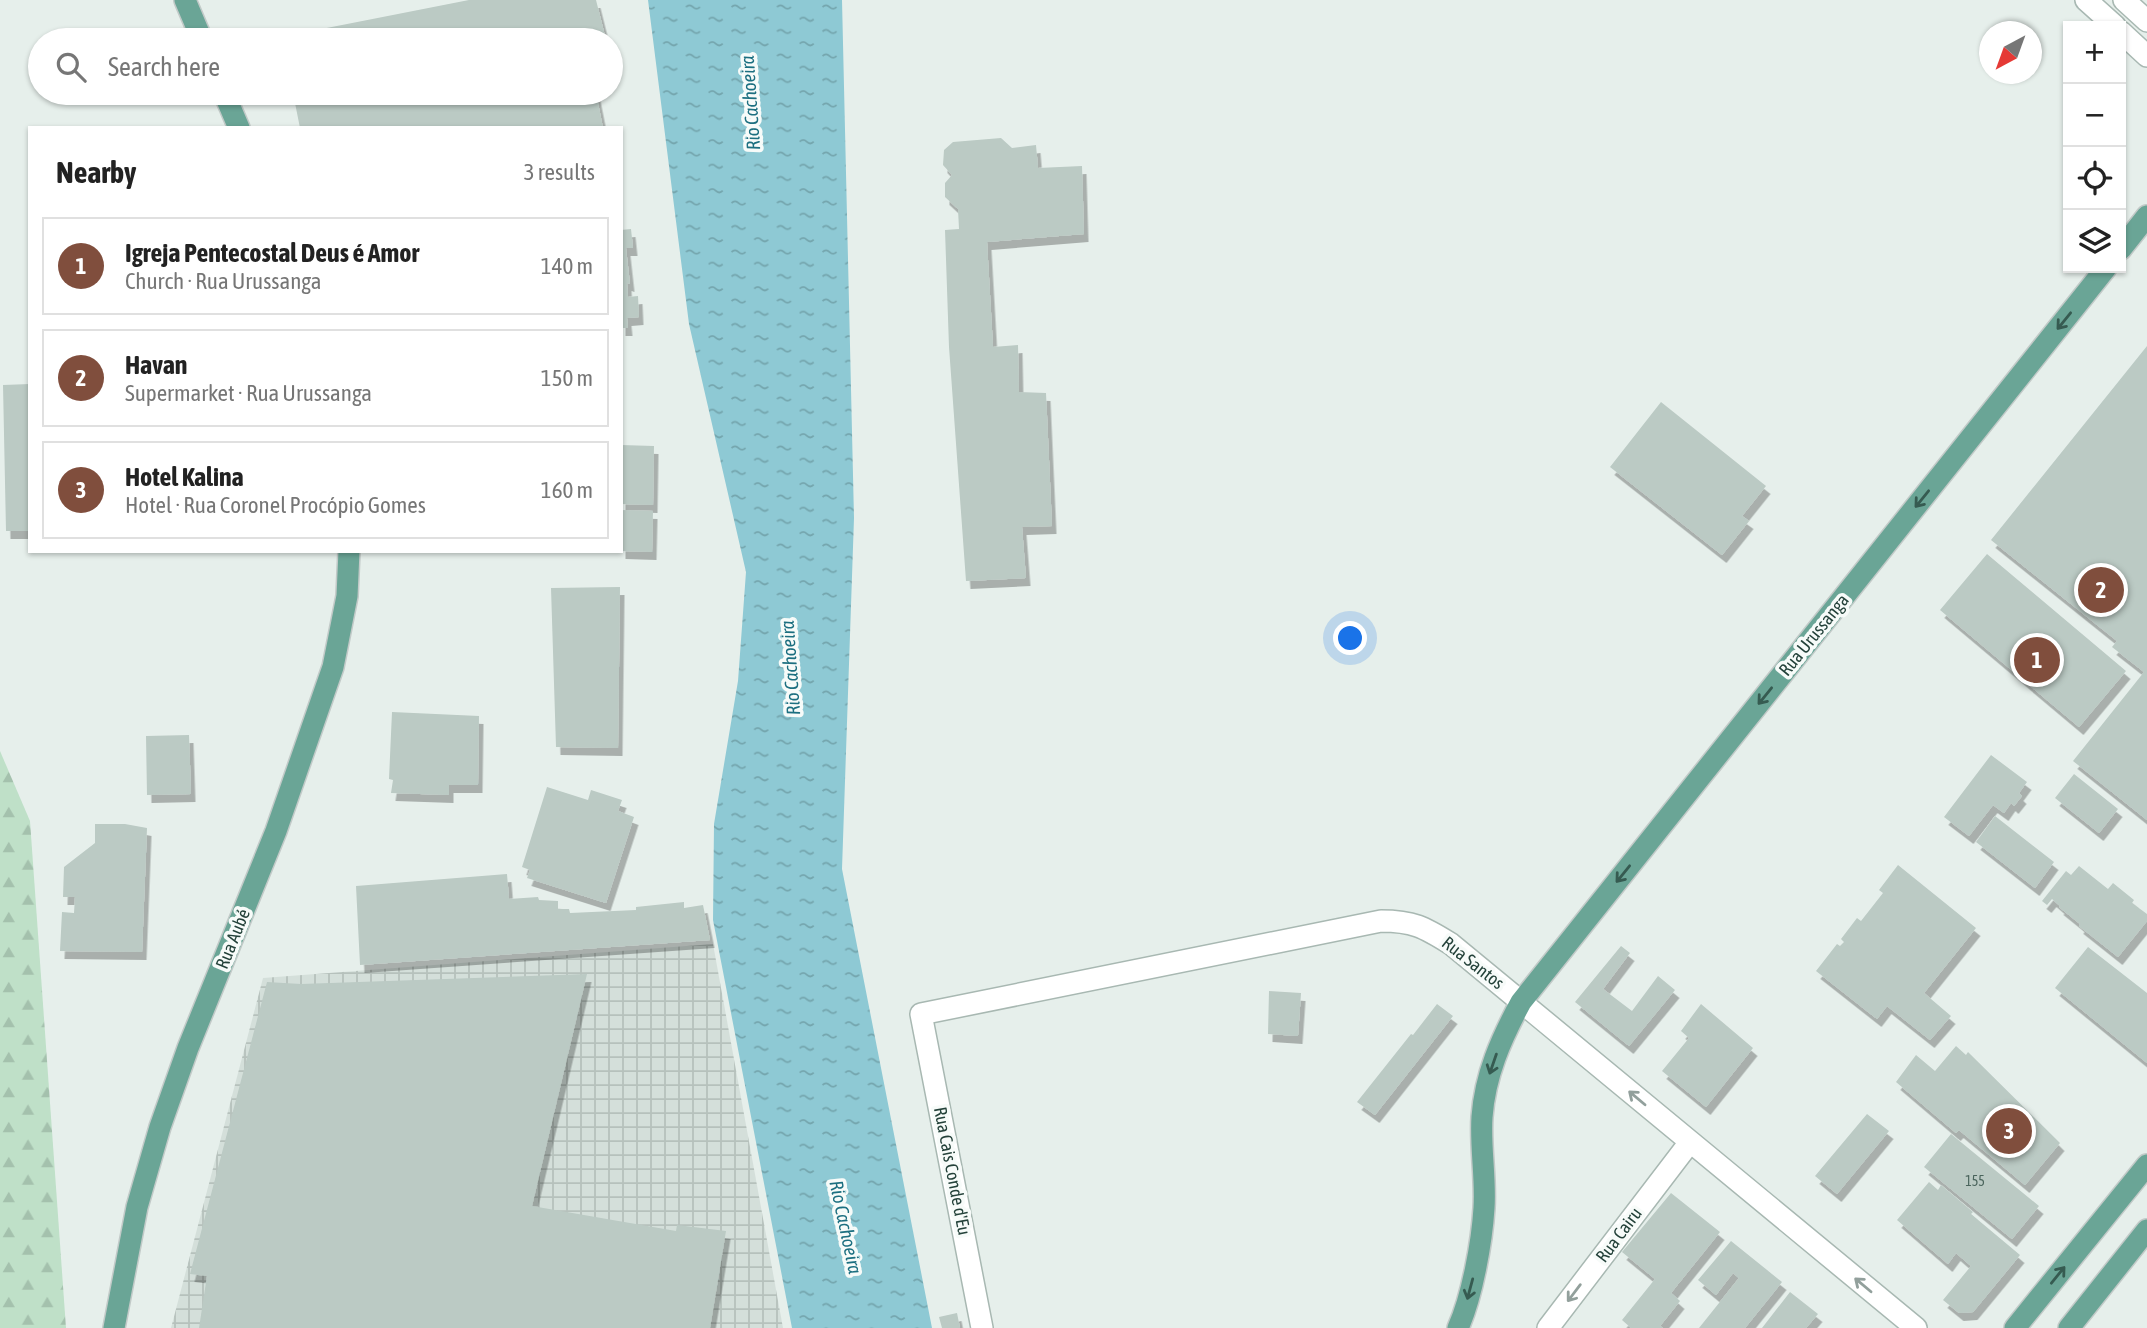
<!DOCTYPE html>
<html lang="en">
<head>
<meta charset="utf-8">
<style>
	body { margin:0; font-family:"Asap Condensed",sans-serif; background:#f6f6f6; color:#222 }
	.controls { position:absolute; right:21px; top:21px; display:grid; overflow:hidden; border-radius:0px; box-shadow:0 2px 5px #0004 }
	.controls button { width:63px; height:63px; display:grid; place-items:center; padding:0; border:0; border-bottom:2px solid #e0e0e0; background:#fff; color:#222; font:35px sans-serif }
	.compass { position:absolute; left:1979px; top:21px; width:63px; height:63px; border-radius:50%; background:#fff; box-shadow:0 2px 5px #0004; rotate:221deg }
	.you { position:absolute; left:1351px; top:639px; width:24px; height:24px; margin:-18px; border:5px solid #fff; border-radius:50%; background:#1a73e8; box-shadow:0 0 0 10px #1a73e833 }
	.badge { display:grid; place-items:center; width:46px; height:46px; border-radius:50%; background:#804e3d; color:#fff; font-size:23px; font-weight:700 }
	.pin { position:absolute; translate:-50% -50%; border:4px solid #fff; box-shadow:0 2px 7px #0006 }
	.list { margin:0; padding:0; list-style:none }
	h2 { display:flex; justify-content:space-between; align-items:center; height:91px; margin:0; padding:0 28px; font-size:30px }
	h2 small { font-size:23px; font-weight:400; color:#767676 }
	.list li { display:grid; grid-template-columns:46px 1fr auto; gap:21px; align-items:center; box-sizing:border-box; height:98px; margin:0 14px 14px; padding:0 14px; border:2px solid #e0e0e0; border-radius:0px }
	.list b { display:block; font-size:26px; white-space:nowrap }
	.list p { margin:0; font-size:23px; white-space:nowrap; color:#767676 }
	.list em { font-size:23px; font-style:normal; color:#767676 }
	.icon { flex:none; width:38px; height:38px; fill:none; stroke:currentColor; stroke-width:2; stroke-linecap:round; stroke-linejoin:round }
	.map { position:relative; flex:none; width:2147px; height:1328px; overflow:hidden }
	.search { position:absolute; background:#fff; box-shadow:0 2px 5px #0004; left:28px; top:28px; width:595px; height:77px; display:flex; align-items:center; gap:18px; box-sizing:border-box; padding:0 24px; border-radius:38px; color:#767676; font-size:26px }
	.panel { position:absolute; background:#fff; box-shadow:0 2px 5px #0004; left:28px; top:126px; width:595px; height:427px; border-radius:0px }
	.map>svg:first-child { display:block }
</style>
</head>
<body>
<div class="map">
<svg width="2147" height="1328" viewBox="0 0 2147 1328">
	<defs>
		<pattern id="industrial-grid" width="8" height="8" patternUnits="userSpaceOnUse" patternTransform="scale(1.75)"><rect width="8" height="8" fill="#d4dfda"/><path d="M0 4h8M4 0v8" fill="none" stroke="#b6c1bc"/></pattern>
		<pattern id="forest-firs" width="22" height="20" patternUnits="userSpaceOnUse" patternTransform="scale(1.75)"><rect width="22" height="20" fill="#bfe0c8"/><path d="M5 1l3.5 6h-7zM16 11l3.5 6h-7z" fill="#a4c1ad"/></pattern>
		<pattern id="water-ripples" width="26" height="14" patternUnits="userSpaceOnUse" patternTransform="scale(1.75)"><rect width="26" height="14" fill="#8ec9d4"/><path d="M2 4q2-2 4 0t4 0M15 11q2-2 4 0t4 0" fill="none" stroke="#74a5ad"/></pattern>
		<filter id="shadow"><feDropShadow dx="4.5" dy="8" stdDeviation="0" flood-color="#0004"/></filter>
	</defs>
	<rect width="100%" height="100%" fill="#e6efeb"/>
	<path fill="url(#industrial-grid)" d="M713 944 783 1328H171L263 978Z"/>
	<path fill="url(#forest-firs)" d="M0 751 30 821 66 1328H0Z"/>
	<path fill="url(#water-ripples)" d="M648 0H842L854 518 842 869 932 1328H792L713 920 714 824 738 681 746 572 689 324Z"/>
	<path fill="#bbcac4" filter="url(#shadow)" d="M469 0H596L606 40H537L535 28 471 40H281V37Z
		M318 93H596L603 128H300L294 98Z
		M1001 138 1012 148 1036 145 1038 168 1082 166 1084 234 987 242 993 347 1018 345 1019 392 1046 393 1052 526 1022 527 1026 578 966 581 949 347 945 230 959 229 958 209 945 197V183L952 175 943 165 944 150 953 142Z
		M631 229 633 248H626L630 284 627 283 628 297 638 296 639 317 627 318 628 328H621V230Z
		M2147 346V820L2073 761 2144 672 2112 647 2117 641 1991 540Z
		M30 384V531H6L3 385Z
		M1661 402 1766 486 1742 516 1749 521 1722 555 1610 467Z
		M621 445 654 446 653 505 621 504Z
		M621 510 653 511 652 552 621 551Z
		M1987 554 2126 671 2079 727 1940 610Z
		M620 587 618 748 556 747 551 588Z
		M392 712 479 716 478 785H449V795L391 793 393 780 389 779Z
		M189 735 191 794 147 795 146 736Z
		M1991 755 2027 782 2019 793 2022 796 2014 806 2011 803 2004 813 1993 805 1969 836 1944 817Z
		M2074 774 2118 809 2099 833 2055 798Z
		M547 787 588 800 591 790 622 800 618 811 634 817 606 903 527 878 530 870 522 867Z
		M1995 816 2054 862 2035 888 1976 842Z
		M95 824H125L147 828 142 952 60 951 62 912 74 913 75 897H63L64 867 95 843Z
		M1898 865 1976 928 1924 993 1951 1016 1930 1040 1887 1006 1877 1019 1816 971 1837 944 1840 946 1844 942 1841 939 1857 918 1861 921 1883 893 1879 890Z
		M2079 866 2108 889 2113 883 2134 900 2132 903 2147 914V921L2118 957 2079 926 2080 924 2059 907 2060 906 2052 899 2047 905 2042 901 2066 871 2071 875Z
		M507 874 509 899 538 897 539 900 558 901V909H569L570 913 636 910V907L684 902V908L703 905 710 940 360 965 356 886Z
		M1621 946 1630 953 1603 989 1632 1011 1658 976 1675 990 1629 1046 1575 1002Z
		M2088 947 2147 993V1063L2055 988Z
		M587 974 532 1206 676 1231 677 1225 726 1231 710 1328H199L207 1276 190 1274 267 982 301 984Z
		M1269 991 1301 993 1298 1036 1268 1034Z
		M1437 1004 1453 1016 1375 1115 1357 1102 1411 1034 1413 1035Z
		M1701 1004 1753 1048 1706 1107 1662 1071 1689 1038 1681 1031Z
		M1956 1046 1966 1055 1968 1052 2060 1143 2025 1185 1959 1130 1956 1133 1896 1082 1916 1055 1935 1071Z
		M1867 1114 1889 1131 1837 1194 1815 1176Z
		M1951 1134 2039 1206 2012 1239 1924 1167Z
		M1929 1182 1938 1190 1941 1185 1973 1212 1971 1214 2020 1255 1973 1312 1959 1313 1943 1300 1971 1266 1956 1253 1948 1264 1897 1220Z
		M1671 1193 1720 1232 1671 1293 1680 1301 1660 1326 1663 1328H1631L1622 1320 1655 1279 1622 1252Z
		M1731 1241 1782 1282 1745 1328H1699L1739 1278 1733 1273 1716 1295 1698 1280Z
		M1790 1292 1818 1314 1806 1328H1762Z
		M957 1313 960 1328H942L939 1317Z"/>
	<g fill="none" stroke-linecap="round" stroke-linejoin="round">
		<defs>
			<path id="minor" d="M2086 0 2115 26
				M2124 0 2147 21
				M2121 32 2147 56
				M982 1328 921 1014 1381 921C1413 921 1424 927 1451 944L1916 1328
				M1548 1328 1690 1142"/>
			<path id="major" d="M185 0 202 40
				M224 93 239 128
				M2121 249 2147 216
				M114 1328 137 1207 160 1127 188 1048 276 831 333 667 347 596 349 551
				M1458 1328C1472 1297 1482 1242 1484 1208 1486 1178 1480 1147 1482 1117 1485 1075 1501 1039 1521 1002L2106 268
				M2015 1328 2147 1165
				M2069 1328 2147 1230"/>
		</defs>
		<use href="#minor" stroke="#a8b8b2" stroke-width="24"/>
		<use href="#major" stroke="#c2cac8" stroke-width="24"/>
		<use href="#minor" stroke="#fff" stroke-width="21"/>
		<use href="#major" stroke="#6aa596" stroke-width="21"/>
	</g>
	<defs><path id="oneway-shaft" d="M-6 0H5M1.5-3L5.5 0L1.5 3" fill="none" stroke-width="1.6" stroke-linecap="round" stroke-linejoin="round" transform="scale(1.75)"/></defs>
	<g stroke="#365b51">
		<use href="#oneway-shaft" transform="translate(2064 321) rotate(129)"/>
		<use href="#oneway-shaft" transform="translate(1922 499) rotate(129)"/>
		<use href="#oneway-shaft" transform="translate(1765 696) rotate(129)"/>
		<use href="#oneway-shaft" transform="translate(1623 874) rotate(129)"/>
		<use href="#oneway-shaft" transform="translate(1493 1064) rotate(109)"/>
		<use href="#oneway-shaft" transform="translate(2058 1275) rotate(-51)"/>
		<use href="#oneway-shaft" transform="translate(1470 1289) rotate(105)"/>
	</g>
	<g stroke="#92a09c">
		<use href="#oneway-shaft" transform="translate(1637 1098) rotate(-140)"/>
		<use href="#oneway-shaft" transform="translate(1863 1285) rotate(-140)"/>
		<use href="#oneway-shaft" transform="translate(1574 1293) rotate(127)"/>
	</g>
	<g text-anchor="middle" stroke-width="7" stroke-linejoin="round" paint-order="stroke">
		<g font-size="14" fill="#4a645c">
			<text x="1975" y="1186">155</text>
		</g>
		<g font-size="18" fill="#24423a" stroke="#f7fbf9">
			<text transform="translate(1814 635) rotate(-51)" y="6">Rua Urussanga</text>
			<text transform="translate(233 939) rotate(-68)" y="6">Rua Aubé</text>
			<text transform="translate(1473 963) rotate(38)" y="6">Rua Santos</text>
			<text transform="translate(952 1171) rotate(79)" y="6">Rua Cais Conde d'Eu</text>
			<text transform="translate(1619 1235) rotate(-53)" y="6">Rua Cairu</text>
		</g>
		<g font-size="19" font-style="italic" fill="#1c6f80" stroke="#f7fbf9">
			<text transform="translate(750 103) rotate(-94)" y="7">Rio Cachoeira</text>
			<text transform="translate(790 668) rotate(-94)" y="7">Rio Cachoeira</text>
			<text transform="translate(846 1227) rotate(78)" y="7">Rio Cachoeira</text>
		</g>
	</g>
</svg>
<div class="controls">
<button>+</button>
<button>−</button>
<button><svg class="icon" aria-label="locate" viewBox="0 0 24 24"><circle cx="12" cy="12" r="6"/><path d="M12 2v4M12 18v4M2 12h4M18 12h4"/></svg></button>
<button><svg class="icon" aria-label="layers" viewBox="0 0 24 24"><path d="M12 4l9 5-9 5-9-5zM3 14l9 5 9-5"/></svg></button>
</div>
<svg class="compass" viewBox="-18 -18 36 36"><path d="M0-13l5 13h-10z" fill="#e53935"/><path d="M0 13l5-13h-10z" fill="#767676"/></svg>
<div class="you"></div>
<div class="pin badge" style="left:2037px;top:660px">1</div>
<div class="pin badge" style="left:2101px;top:590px">2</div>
<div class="pin badge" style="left:2009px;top:1131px">3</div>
<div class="search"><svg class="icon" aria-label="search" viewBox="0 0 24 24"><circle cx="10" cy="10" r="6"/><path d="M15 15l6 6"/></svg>Search here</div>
<section class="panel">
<h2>Nearby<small>3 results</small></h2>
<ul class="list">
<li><span class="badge">1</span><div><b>Igreja Pentecostal Deus é Amor</b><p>Church · Rua Urussanga</p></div><em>140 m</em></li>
<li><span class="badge">2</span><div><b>Havan</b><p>Supermarket · Rua Urussanga</p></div><em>150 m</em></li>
<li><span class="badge">3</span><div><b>Hotel Kalina</b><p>Hotel · Rua Coronel Procópio Gomes</p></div><em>160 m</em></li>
</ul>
</section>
</div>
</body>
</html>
